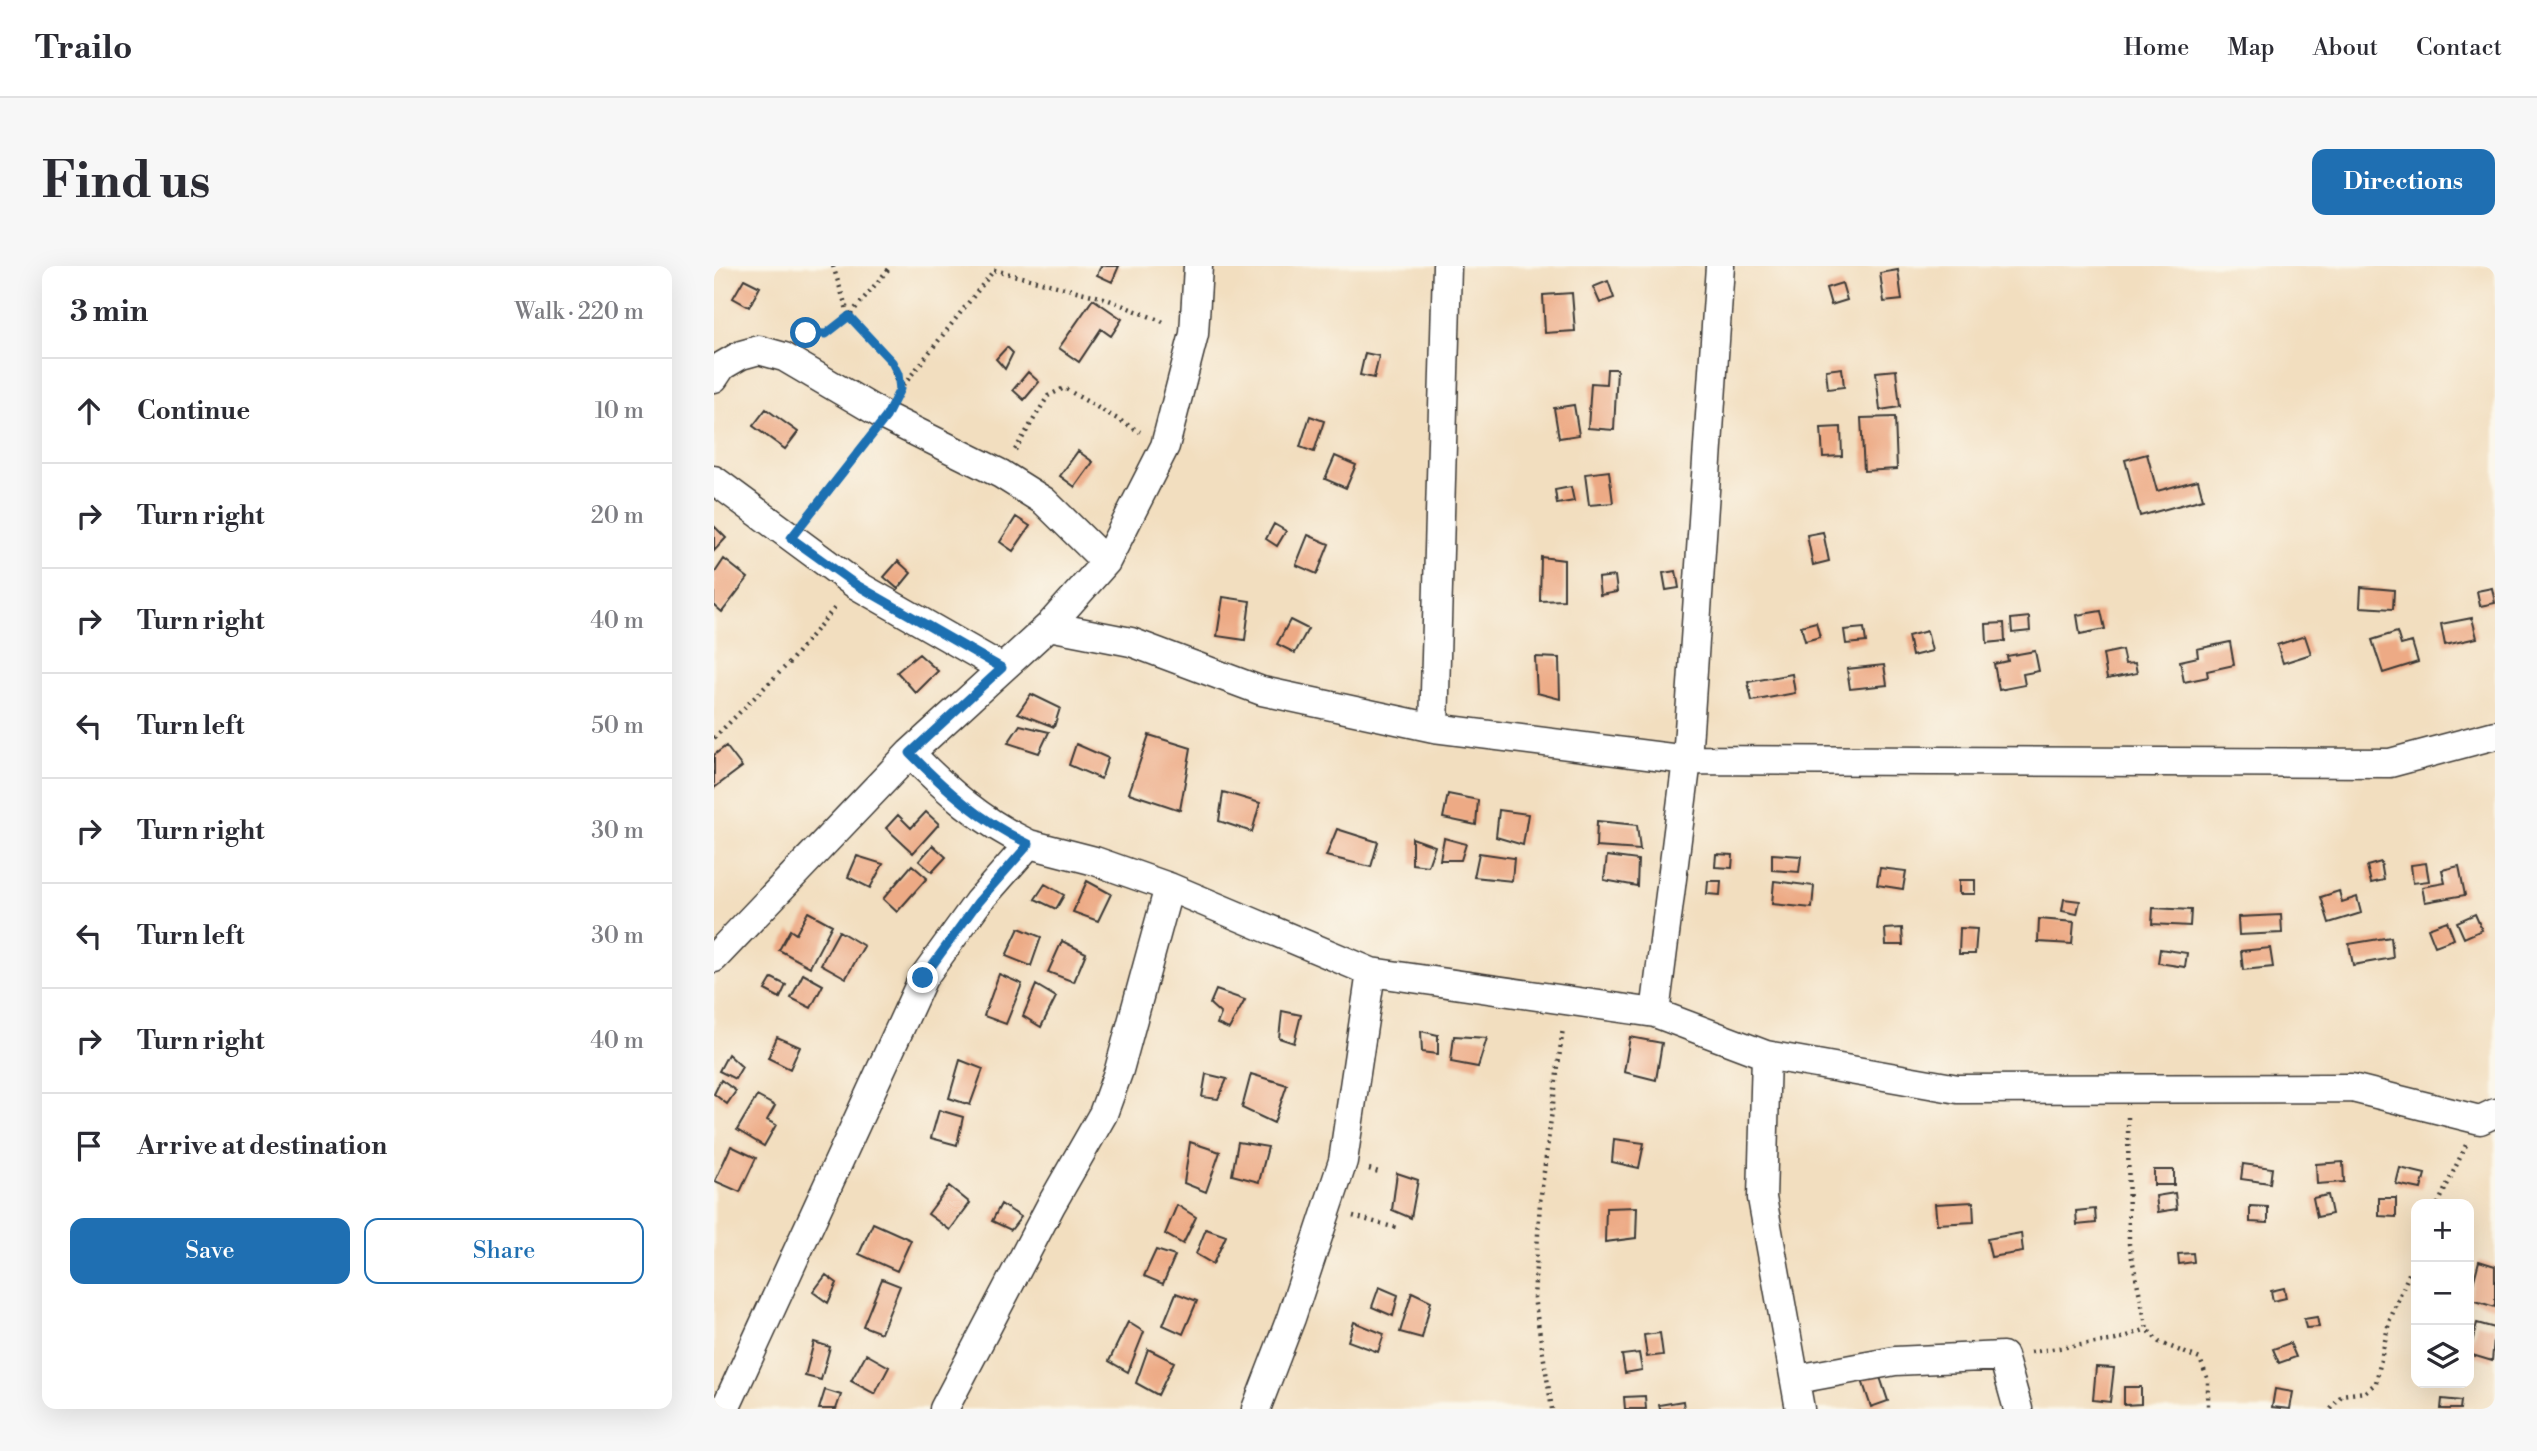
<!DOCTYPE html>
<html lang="en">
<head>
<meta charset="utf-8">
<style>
	body { margin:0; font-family:"Libre Bodoni",serif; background:#f7f7f7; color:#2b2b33 }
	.controls { position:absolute; right:21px; bottom:21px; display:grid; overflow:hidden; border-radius:14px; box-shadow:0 7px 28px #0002 }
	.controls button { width:63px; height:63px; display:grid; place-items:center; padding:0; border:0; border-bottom:2px solid #e1e1e2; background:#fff; color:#2b2b33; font:35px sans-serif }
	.stop { position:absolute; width:21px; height:21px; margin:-16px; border:5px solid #1f6fb2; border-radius:50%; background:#fff }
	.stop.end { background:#1f6fb2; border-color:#fff; box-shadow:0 2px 7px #0008 }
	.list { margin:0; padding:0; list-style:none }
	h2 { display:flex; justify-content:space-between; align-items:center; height:91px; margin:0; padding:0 28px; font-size:30px }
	h2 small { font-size:23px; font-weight:400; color:#7c7c81 }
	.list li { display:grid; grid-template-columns:46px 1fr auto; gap:21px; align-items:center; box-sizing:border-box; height:105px; padding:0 28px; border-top:2px solid #e1e1e2 }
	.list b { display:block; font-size:26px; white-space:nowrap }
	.list em { font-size:23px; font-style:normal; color:#7c7c81 }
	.actions { display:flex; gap:14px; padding:21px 28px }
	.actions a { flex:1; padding:16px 0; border:2px solid #1f6fb2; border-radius:14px; text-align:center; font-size:24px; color:#1f6fb2 }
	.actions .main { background:#1f6fb2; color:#fff }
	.icon { flex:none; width:38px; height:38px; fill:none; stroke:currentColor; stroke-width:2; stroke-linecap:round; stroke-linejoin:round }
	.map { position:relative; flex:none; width:1781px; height:1143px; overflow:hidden; border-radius:14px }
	header { display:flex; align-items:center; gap:42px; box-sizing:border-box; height:98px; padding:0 35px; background:#fff; border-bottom:2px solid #e1e1e2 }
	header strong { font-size:33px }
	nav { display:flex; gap:38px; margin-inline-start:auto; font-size:24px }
	.intro { display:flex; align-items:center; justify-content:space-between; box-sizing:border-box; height:168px; padding:0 42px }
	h1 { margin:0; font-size:49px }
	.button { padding:18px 32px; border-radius:14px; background:#1f6fb2; color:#fff; font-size:24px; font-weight:700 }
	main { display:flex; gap:42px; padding:0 42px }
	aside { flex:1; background:#fff; border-radius:14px; box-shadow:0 7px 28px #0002 }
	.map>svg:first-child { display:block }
</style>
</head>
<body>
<header>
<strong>Trailo</strong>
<nav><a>Home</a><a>Map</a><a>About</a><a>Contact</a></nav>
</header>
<div class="intro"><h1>Find us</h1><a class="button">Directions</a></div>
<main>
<aside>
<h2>3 min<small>Walk · 220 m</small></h2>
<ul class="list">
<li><svg class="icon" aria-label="ahead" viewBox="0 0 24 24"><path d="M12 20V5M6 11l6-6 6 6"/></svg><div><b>Continue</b></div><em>10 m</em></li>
<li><svg class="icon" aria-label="right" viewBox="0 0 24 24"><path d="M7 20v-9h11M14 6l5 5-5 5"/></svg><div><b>Turn right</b></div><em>20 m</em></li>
<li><svg class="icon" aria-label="right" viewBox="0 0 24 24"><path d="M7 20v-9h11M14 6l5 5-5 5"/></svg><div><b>Turn right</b></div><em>40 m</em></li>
<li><svg class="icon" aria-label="left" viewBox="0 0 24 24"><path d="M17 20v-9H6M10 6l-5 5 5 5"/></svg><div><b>Turn left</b></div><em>50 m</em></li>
<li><svg class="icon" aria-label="right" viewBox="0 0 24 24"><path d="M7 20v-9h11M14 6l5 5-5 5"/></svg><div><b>Turn right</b></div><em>30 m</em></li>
<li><svg class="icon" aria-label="left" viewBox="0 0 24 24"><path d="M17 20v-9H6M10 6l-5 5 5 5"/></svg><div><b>Turn left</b></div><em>30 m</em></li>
<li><svg class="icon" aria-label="right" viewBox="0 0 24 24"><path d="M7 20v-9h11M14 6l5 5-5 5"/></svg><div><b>Turn right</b></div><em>40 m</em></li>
<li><svg class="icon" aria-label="arrive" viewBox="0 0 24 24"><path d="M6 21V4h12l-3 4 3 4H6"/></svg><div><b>Arrive at destination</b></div></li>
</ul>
<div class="actions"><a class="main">Save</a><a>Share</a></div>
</aside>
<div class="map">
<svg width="1781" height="1143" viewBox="0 0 1781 1143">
	<rect width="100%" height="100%" fill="#fbf7ec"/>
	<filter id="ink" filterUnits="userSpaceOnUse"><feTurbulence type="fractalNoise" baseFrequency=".0143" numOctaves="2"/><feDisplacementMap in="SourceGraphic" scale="14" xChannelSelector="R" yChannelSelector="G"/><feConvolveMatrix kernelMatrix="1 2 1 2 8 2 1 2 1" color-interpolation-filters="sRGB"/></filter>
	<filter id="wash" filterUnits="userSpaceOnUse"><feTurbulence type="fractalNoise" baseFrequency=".00686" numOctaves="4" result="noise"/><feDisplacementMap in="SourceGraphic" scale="28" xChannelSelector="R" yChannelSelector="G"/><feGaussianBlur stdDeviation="1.57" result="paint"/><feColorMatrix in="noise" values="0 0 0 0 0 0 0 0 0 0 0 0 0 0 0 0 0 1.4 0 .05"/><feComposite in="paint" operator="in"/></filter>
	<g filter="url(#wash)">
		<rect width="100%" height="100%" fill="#f2debf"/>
		<g id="blocks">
			<path fill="#edaa85" d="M387 0H405L398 16 383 9Z
				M1184 4 1188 34 1170 36 1166 7Z
				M30 13 46 21 35 41 19 32Z
				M894 15 900 32 886 37 879 21Z
				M1128 17 1133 34 1117 39 1112 22Z
				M858 27 861 65 831 67 829 29Z
				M379 33 408 53 397 70 387 63 365 96 345 82Z
				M293 81 299 87 291 103 282 93Z
				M651 87 665 90 660 112 646 109Z
				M1128 102 1130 121 1114 123 1112 104Z
				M893 103H903L900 164 874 162 877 117 892 118Z
				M1182 104 1186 141 1166 144 1162 106Z
				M314 106 325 116 310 134 299 124Z
				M860 139 865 169 845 172 840 142Z
				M52 143 84 166 71 183 39 160Z
				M596 150 610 155 600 186 586 181Z
				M1181 151 1183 203 1150 205 1147 152Z
				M1127 161 1128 190 1109 191 1107 162Z
				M364 185 379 196 361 221 346 210Z
				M1433 188 1443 225 1484 214 1489 233 1426 250 1411 194Z
				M621 190 642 199 632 222 611 213Z
				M895 205 899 237 875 239 871 208Z
				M857 221 860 235 843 238 841 224Z
				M302 251 316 260 299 285 286 276Z
				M560 258 572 265 563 280 552 273Z
				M0 260 12 272 0 285Z
				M1109 266 1115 295 1099 299 1093 269Z
				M594 269 615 278 603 308 582 299Z
				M827 291 850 294V334L826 335Z
				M10 293 34 312 8 346 0 339V308Z
				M184 295 197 307 184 323 170 311Z
				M962 305 965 322 952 324 949 307Z
				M901 310 903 326 886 329 884 312Z
				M1647 321 1680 324 1679 343 1646 341Z
				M1778 322 1781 337 1766 340 1763 325Z
				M509 331 536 335 531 374 503 370Z
				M1387 345 1391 363 1366 368 1363 349Z
				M1315 351 1316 365 1298 367 1297 353Z
				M1758 352 1763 372 1731 379 1727 358Z
				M576 354 594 363 581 387 563 378Z
				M1102 356 1106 371 1091 375 1087 360Z
				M1290 357 1291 375 1273 377 1272 358Z
				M1150 362 1152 376 1132 378 1130 364Z
				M1213 365 1218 385 1198 390 1194 370Z
				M1683 366 1687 379 1698 376 1704 396 1669 407 1658 374Z
				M1591 370 1597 388 1569 397 1563 379Z
				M1516 376 1520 399 1493 405 1494 411 1470 416 1466 395 1484 391 1483 383Z
				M1408 384 1411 398 1421 397 1423 407 1393 413 1389 388Z
				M1321 385 1325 405 1309 408 1311 419 1285 424 1280 398 1294 395 1293 390Z
				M205 388 224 405 202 427 183 406Z
				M821 391 845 392 846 433 823 427Z
				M1170 399 1173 419 1136 423 1133 403Z
				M1078 408 1081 427 1038 435 1034 416Z
				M317 428 346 442 340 461 304 447Z
				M306 459 335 466 325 487 294 477Z
				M435 469 477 482 466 544 415 527Z
				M362 478 394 492 387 513 355 499Z
				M12 480 28 501 0 522V489Z
				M509 526 546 537 538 566 505 555Z
				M734 528 764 534 762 559 729 552Z
				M785 544 814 548 809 579 782 571Z
				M212 546 225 558 199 587 172 562 184 549 197 562Z
				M883 555 923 559 926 584 882 581Z
				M623 563 664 576 657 601 612 590Z
				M698 572 721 580 714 600 698 598Z
				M730 572 752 578 747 594H726Z
				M219 579 232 591 218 606 205 595Z
				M765 587 800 592 798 615 760 611Z
				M1002 588 1019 589 1018 602 1001 601Z
				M1058 588 1087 590 1085 606 1058 604Z
				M143 590 169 598 156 622 134 611Z
				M893 590 924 594 923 620 890 614Z
				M1667 596 1670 614 1657 617 1653 600Z
				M1712 597 1715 615 1699 617 1697 599Z
				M198 599 213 612 183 646 169 633Z
				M1745 600 1751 629 1711 636 1708 621 1731 617 1728 604Z
				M1166 602 1192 605 1189 623 1163 619Z
				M1245 614H1261V628H1245Z
				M373 615 397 628 384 655 359 646Z
				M994 615H1007L1006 629 993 628Z
				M1060 615 1100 620 1098 642 1058 638Z
				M331 618 350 629 342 643 321 633Z
				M1625 625 1628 636 1643 631 1647 647 1615 657 1607 631Z
				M1350 633 1366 635 1363 648 1348 645Z
				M1439 642 1477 644 1476 660 1438 658Z
				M94 646 118 659 96 701 65 684 76 664 82 668Z
				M1761 648 1768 664 1750 672 1743 656Z
				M1567 649 1568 667 1525 669 1524 651Z
				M1325 653 1360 656 1358 678 1324 676Z
				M1733 655 1740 673 1721 680 1714 662Z
				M305 662 327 671 317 700 292 690Z
				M1188 662 1189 679H1172L1171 663Z
				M1246 662 1263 663 1261 688H1245Z
				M125 665 150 680 132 712 107 698Z
				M1677 671 1679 692 1639 699 1635 678Z
				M348 675 372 687 360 716 334 706Z
				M1556 682 1559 701 1529 704 1527 685Z
				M1446 683 1473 687 1471 701 1444 697Z
				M89 708 109 719 97 742 77 732Z
				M285 708 308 718 292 758 270 750Z
				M58 712 72 719 66 732 51 724Z
				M322 719 342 731 327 761 309 750Z
				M502 724 531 734 515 763 503 758 507 748 496 738Z
				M568 745 587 749 580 777 565 772Z
				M707 765 724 769V788L708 786Z
				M740 770 773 772 764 801 737 796Z
				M63 771 86 781 76 803 54 792Z
				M916 771 948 777 942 814 910 806Z
				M14 788 28 801 21 813 5 805Z
				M246 794 269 803 256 839 235 832Z
				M492 808 513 813 504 833 488 831Z
				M537 808 573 819 560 857 528 842Z
				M7 814 22 825 13 838 0 828Z
				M43 830 61 840 53 854 62 859 50 880 23 864Z
				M225 844 249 851 243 879 217 872Z
				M900 873 930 877 925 902 898 896Z
				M476 876 506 886 492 926 470 917Z
				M524 876 554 881 545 916 518 909Z
				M17 880 42 892 26 926 1 915Z
				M1629 896 1630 916 1603 918 1602 898Z
				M1529 898 1558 902 1556 917 1527 913Z
				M1686 902 1711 908 1707 923 1682 918Z
				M1440 904H1460V919H1440Z
				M683 907 704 914 697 952 678 944Z
				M235 920 256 937 236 964 214 948Z
				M1461 927 1463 943 1444 946 1442 930Z
				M1614 929 1618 948 1603 951 1599 932Z
				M1665 932H1682V951L1665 950Z
				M1259 936 1260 956 1223 958 1221 938Z
				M287 938 307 951 297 964 278 955Z
				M463 939 482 951 469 978 451 968Z
				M1536 940 1554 941V957L1536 956Z
				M923 941 922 972 891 976 892 942Z
				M1381 943 1382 957 1363 959 1362 945Z
				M159 957 197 974 183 1005 145 988Z
				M492 963 512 970 499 998 482 988Z
				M1307 967 1309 986 1277 991 1273 973Z
				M442 984 461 990 449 1018 430 1010Z
				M1479 987 1480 996 1465 998 1464 988Z
				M1765 995 1781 1000V1041L1755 1033Z
				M112 1009 123 1017 114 1037 99 1026Z
				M168 1013 186 1020 167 1067 149 1060Z
				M665 1021 684 1029 679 1050 658 1041Z
				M1570 1022 1572 1032 1559 1035 1557 1025Z
				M698 1026 717 1035 708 1072 686 1066Z
				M462 1027 483 1035 469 1068 449 1059Z
				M1603 1051 1605 1061 1592 1062 1590 1053Z
				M414 1056 430 1066 414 1106 395 1095Z
				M640 1056 670 1068 664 1086 634 1075Z
				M1763 1057 1781 1062 1778 1095 1755 1088Z
				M946 1067 949 1089 933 1091 930 1069Z
				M100 1076 116 1081 107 1114 91 1110Z
				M1576 1077 1582 1091 1565 1097 1559 1083Z
				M434 1083 460 1096 444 1129 422 1117Z
				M925 1087 928 1104 911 1107 908 1089Z
				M152 1088 175 1101 161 1128 137 1115Z
				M1382 1101 1400 1102 1396 1136 1379 1134Z
				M1164 1105 1174 1135 1157 1141 1147 1111Z
				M1410 1121H1427V1138L1410 1139Z
				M1561 1123 1579 1126 1576 1143 1558 1141Z
				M111 1124 127 1129 122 1143H105Z
				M931 1130 932 1143H911L910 1131Z
				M1728 1133 1747 1135 1746 1143H1727Z
				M969 1135 970 1143H946L945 1139Z"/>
		</g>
	</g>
	<g filter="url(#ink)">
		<use href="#blocks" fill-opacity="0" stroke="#3c3934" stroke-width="2"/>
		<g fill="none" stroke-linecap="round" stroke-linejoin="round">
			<defs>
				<path id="minor" d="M0 112 8 100 27 89 45 84 70 91 172 151 287 208 330 235 392 296
					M0 214 141 318 288 402
					M335 360 417 376 548 425 720 462 973 494 1676 497 1781 469
					M720 462 733 0
					M315 578 381 595 455 621 657 706 941 747 1052 789 1244 823 1638 822 1766 854 1781 847
					M0 692 196 487 335 360 392 296 451 180 480 68 484 0
					M941 747 973 494 1006 0
					M1052 789 1048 932 1086 1143
					M1083 1113 1181 1095 1289 1090 1304 1143
					M11 1143 209 712 264 636 315 578C268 556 232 524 196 487
					M230 1143 337 939 389 848 405 804 455 621
					M542 1143 577 1052 629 895 657 706"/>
			</defs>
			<use href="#minor" stroke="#3c3934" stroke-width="31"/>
			<path stroke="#3c3934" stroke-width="4.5" stroke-dasharray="2 5" stroke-linecap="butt" d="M119 0 135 50 178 96 185 122
				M88 68H112L135 50 177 0
				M185 125 280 4 390 32 452 57
				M301 184 334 130 350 122 426 166
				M95 249 154 174
				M0 472 74 398 123 339
				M1414 851 1415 978 1433 1063 1445 1076 1486 1093 1494 1114V1143
				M655 903 668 907
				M1724 938 1752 879
				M639 950 686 963
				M1317 1086 1402 1074 1433 1063
				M838 1143 820 1032 826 936 849 762
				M1617 1143 1628 1129 1651 1126 1662 1117 1675 1056 1702 991"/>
			<use href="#minor" stroke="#fff" stroke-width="28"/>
		</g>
	</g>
	<g fill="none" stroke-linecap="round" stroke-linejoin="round" filter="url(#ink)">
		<path stroke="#1f6fb2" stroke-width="9" d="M92 67 112 68 135 50 178 96 184 108 186 123 172 151 77 272 141 318 288 402 196 487C232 524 268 556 315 578L264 636 209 712"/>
	</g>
</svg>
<div class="controls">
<button>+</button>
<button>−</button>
<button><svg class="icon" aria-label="layers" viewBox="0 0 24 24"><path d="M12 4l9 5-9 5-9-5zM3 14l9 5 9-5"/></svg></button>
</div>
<div class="stop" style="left:92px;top:67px"></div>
<div class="stop end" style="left:209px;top:712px"></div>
</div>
</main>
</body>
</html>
